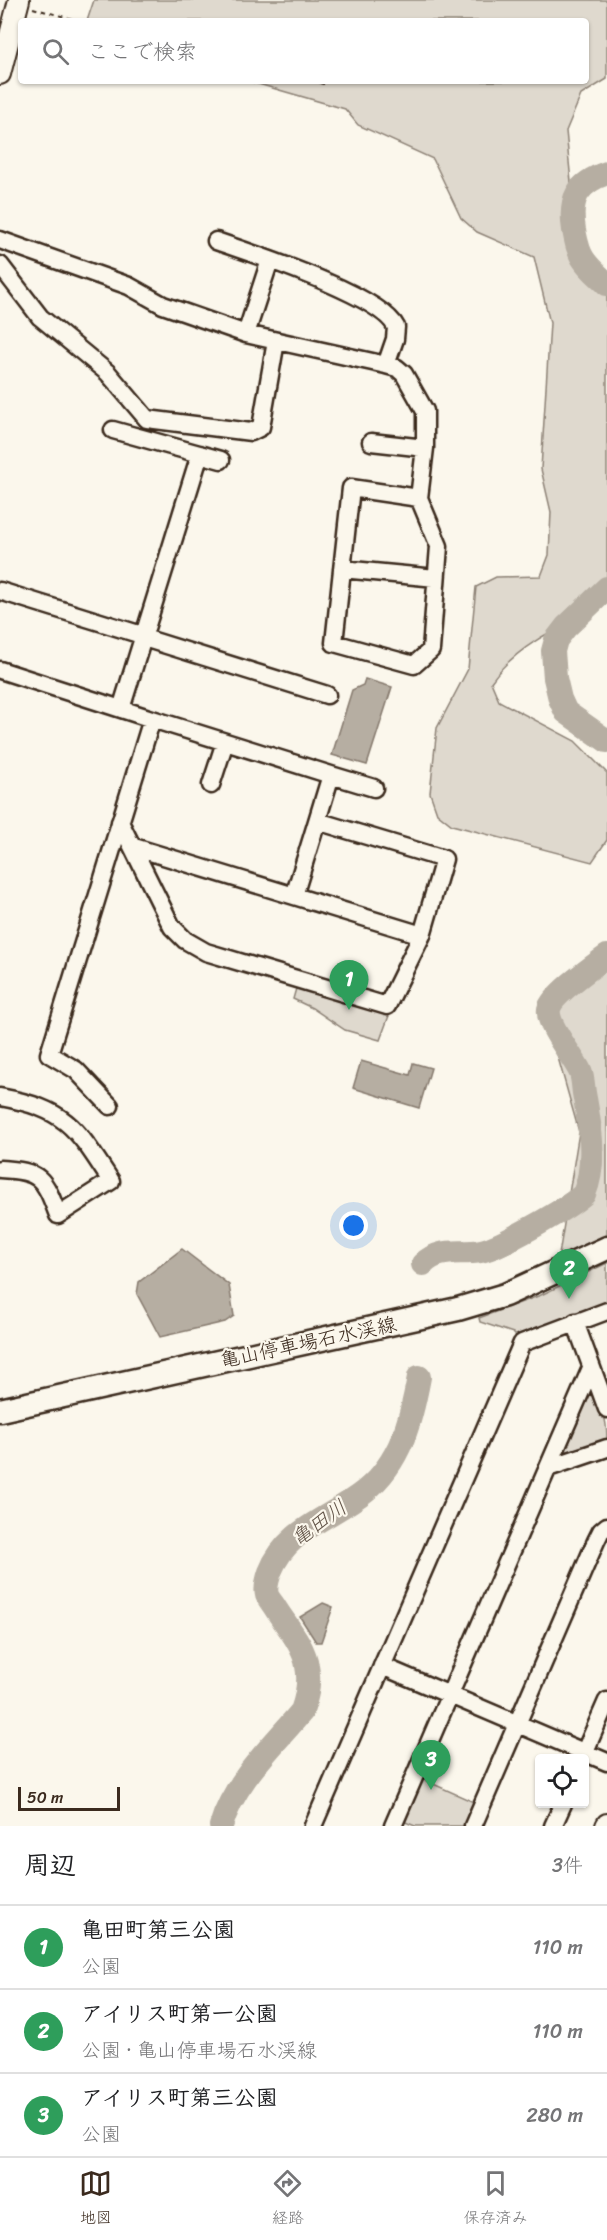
<!DOCTYPE html>
<html lang="ja">
<head>
<meta charset="utf-8">
<style>
	body { margin:0; font-family:Sriracha,"Klee One",sans-serif; background:#f2f2f2; color:#202124 }
	.controls { position:absolute; right:18px; bottom:18px; display:grid; overflow:hidden; border-radius:6px; box-shadow:0 2px 4px #0004 }
	.controls button { width:54px; height:54px; display:grid; place-items:center; padding:0; border:0; border-bottom:2px solid #e0e0e0; background:#fff; color:#202124; font:30px sans-serif }
	.scale { position:absolute; left:18px; bottom:15px; width:102px; box-sizing:border-box; padding-left:6px; border:3px solid #3b2a1e; border-top:0; font-size:16px; line-height:21px; white-space:nowrap; color:#3b2a1e; -webkit-text-stroke:4px #fbf7ec; paint-order:stroke }
	.you { position:absolute; left:354px; top:1226px; width:21px; height:21px; margin:-15px; border:4px solid #fff; border-radius:50%; background:#1a73e8; box-shadow:0 0 0 9px #1a73e833 }
	.badge { display:grid; place-items:center; width:39px; height:39px; border-radius:50%; background:#3b2a1e; color:#fff; font-size:20px; font-weight:700 }
	.pin { position:absolute; translate:-50% -50px; filter:drop-shadow(0 2px 3px #0008) }
	.pin::after { content:''; position:absolute; top:32px; width:21px; height:18px; background:inherit; clip-path:polygon(0 0,100% 0,50% 100%) }
	.list { margin:0; padding:0; list-style:none }
	h2 { display:flex; justify-content:space-between; align-items:center; height:78px; margin:0; padding:0 24px; font-size:26px }
	h2 small { font-size:20px; font-weight:400; color:#757577 }
	.list li { display:grid; grid-template-columns:39px 1fr auto; gap:18px; align-items:center; box-sizing:border-box; height:84px; padding:0 24px; border-top:2px solid #e0e0e0 }
	.list b { display:block; font-size:22px; white-space:nowrap }
	.list p { margin:0; font-size:20px; white-space:nowrap; color:#757577 }
	.list em { font-size:20px; font-style:normal; color:#757577 }
	.icon { flex:none; width:33px; height:33px; fill:none; stroke:currentColor; stroke-width:2; stroke-linecap:round; stroke-linejoin:round }
	.map { position:relative; flex:none; width:607px; height:1826px; overflow:hidden }
	.search { position:absolute; background:#fff; box-shadow:0 2px 4px #0004; left:18px; right:18px; top:18px; height:66px; display:flex; align-items:center; gap:15px; box-sizing:border-box; padding:0 21px; border-radius:6px; color:#757577; font-size:22px }
	.sheet { height:330px; background:#fff }
	nav { display:flex; justify-content:space-around; align-items:center; box-sizing:border-box; height:84px; border-top:2px solid #e0e0e0; background:#fff; font-size:16px; color:#757577 }
	nav a { display:grid; justify-items:center; gap:3px }
	nav .on { color:#3b2a1e }
	.map>svg:first-child { display:block }
</style>
</head>
<body>
<div class="map">
<svg width="607" height="1826" viewBox="0 0 607 1826">
	<rect width="100%" height="100%" fill="#fbf7ec"/>
	<filter id="ink" filterUnits="userSpaceOnUse"><feTurbulence type="fractalNoise" baseFrequency=".0167" numOctaves="2"/><feDisplacementMap in="SourceGraphic" scale="12" xChannelSelector="R" yChannelSelector="G"/><feConvolveMatrix kernelMatrix="1 2 1 2 8 2 1 2 1" color-interpolation-filters="sRGB"/></filter>
	<g filter="url(#ink)">
		<path fill="#dfd9ce" stroke="#8d8276" stroke-width="1.5" d="M94 0H607V79L581 95 566 131 576 233 607 275V603C567 623 517 644 491 682L499 701 575 741 607 773V840L592 862 452 825 437 813 430 793 437 728 468 669 476 587 496 577 541 576 549 555 551 512 541 469 550 323 534 257 477 232 461 218 433 159 358 125 345 109 248 81H586V21H87Z
			M607 961V1238L558 1261 579 1132 555 1047 556 1004 565 985Z
			M297 985 390 1013 380 1040 345 1030 312 1008 293 999Z
			M607 1263V1303L517 1337 513 1333 480 1322 479 1318 541 1295Z
			M587 1392H590C604 1403 607 1424 607 1441L565 1453 564 1448Z
			M420 1778 476 1803 465 1826H415L403 1821Z"/>
		<path fill="#b6aea2" stroke="#85796d" stroke-width="1.5" d="M365 679 392 687 367 765 332 755 352 690 363 685Z
			M361 1061 410 1075 413 1063 431 1068 419 1108 353 1088Z
			M182 1249 229 1285 234 1316 225 1322 160 1337 137 1294 139 1282Z
			M323 1603 333 1607 321 1642H316L300 1617Z"/>
		<g fill="none" stroke-linecap="round" stroke-linejoin="round">
			<path stroke="#b6aea2" stroke-width="24" d="M607 173C577 183 569 199 574 230 576 240 578 252 584 260 590 269 599 276 607 284
				M607 588 566 627 556 640 553 651 555 678 560 699 566 712 607 741
				M423 1264C440 1247 459 1255 481 1251 501 1247 568 1208 584 1194 597 1163 590 1125 584 1093 583 1086 583 1077 580 1071 573 1056 546 1025 549 1009 552 995 595 965 607 956
				M221 1826C234 1781 273 1746 302 1711 307 1697 310 1681 307 1666 304 1645 285 1624 274 1606 272 1603 268 1598 267 1595 265 1588 268 1578 270 1572 287 1528 332 1518 365 1491 401 1462 411 1420 419 1377"/>
			<defs>
				<path id="minor" d="M0 240 129 286 163 305 246 334 386 365 397 368 404 374 425 411V448L419 498 439 546 431 650 414 665 334 643 351 488 419 498
					M216 241C253 254 381 295 396 327L395 339 386 365
					M0 265 40 317 108 373 147 419 251 432 261 427 276 341
					M246 334 270 260
					M113 430 221 460
					M371 442 425 448
					M342 569 436 578
					M0 591 145 636
					M144 638 327 695
					M0 670 152 719
					M121 709 200 454
					M331 775 374 788
					M211 785 225 742
					M134 847 422 935
					M294 896 317 821
					M0 1097C66 1109 76 1127 111 1181L58 1215C44 1178 41 1171 0 1169
					M110 1106 76 1070 49 1054 152 719 331 775 317 821 444 859 422 935 387 1006 206 952 185 940 172 927 120 822
					M575 1322 607 1409
					M548 1468 607 1448
					M382 1666 607 1762
					M582 1758 607 1701
					M313 1826 522 1343 607 1311
					M393 1826 591 1368
					M473 1826 596 1541 601 1531 607 1526
					M553 1826 563 1804"/>
				<path id="tertiary" d="M0 74 19 0
					M606 1826 607 1824"/>
				<path id="secondary" d="M0 1410 458 1309 505 1295 607 1248"/>
			</defs>
			<use href="#minor" stroke="#3b2a1e" stroke-width="21"/>
			<use href="#tertiary" stroke="#3b2a1e" stroke-width="24"/>
			<use href="#secondary" stroke="#3b2a1e" stroke-width="27"/>
			<path stroke="#3b2a1e" stroke-width="2" stroke-dasharray="4.5 4.5" stroke-linecap="butt" d="M33 8 79 21
				M311 81 324 84"/>
			<use href="#minor" stroke="#fbf7ec" stroke-width="16"/>
			<use href="#tertiary" stroke="#fbf7ec" stroke-width="20"/>
			<use href="#secondary" stroke="#fbf7ec" stroke-width="22"/>
		</g>
	</g>
	<g text-anchor="middle" stroke-width="4.5" stroke-linejoin="round" paint-order="stroke">
		<g font-size="20" fill="#3b2a1e" stroke="#fbf7ec">
			<text transform="translate(308 1342) rotate(-12)" y="7">亀山停車場石水渓線</text>
		</g>
		<g font-size="21" font-style="italic" fill="#605246" stroke="#fbf7ec">
			<text transform="translate(319 1523) rotate(-36)" y="7">亀田川</text>
		</g>
	</g>
</svg>
<div class="controls">
<button><svg class="icon" aria-label="locate" viewBox="0 0 24 24"><circle cx="12" cy="12" r="6"/><path d="M12 2v4M12 18v4M2 12h4M18 12h4"/></svg></button>
</div>
<div class="scale">50 m</div>
<div class="you"></div>
<div class="pin badge" style="left:349px;top:1010px;background:#2e9e5b">1</div>
<div class="pin badge" style="left:569px;top:1299px;background:#2e9e5b">2</div>
<div class="pin badge" style="left:431px;top:1790px;background:#2e9e5b">3</div>
<div class="search"><svg class="icon" aria-label="search" viewBox="0 0 24 24"><circle cx="10" cy="10" r="6"/><path d="M15 15l6 6"/></svg>ここで検索</div>
</div>
<section class="sheet">
<h2>周辺<small>3件</small></h2>
<ul class="list">
<li><span class="badge" style="background:#2e9e5b">1</span><div><b>亀田町第三公園</b><p>公園</p></div><em>110 m</em></li>
<li><span class="badge" style="background:#2e9e5b">2</span><div><b>アイリス町第一公園</b><p>公園 · 亀山停車場石水渓線</p></div><em>110 m</em></li>
<li><span class="badge" style="background:#2e9e5b">3</span><div><b>アイリス町第三公園</b><p>公園</p></div><em>280 m</em></li>
</ul>
</section>
<nav>
<a class="on"><svg class="icon" aria-label="map" viewBox="0 0 24 24"><path d="M3 6l6-2 6 2 6-2v14l-6 2-6-2-6 2zM9 4v14M15 6v14"/></svg>地図</a>
<a><svg class="icon" aria-label="directions" viewBox="0 0 24 24"><path d="M12 3l9 9-9 9-9-9zM9 14v-3h6M13 9l2 2-2 2"/></svg>経路</a>
<a><svg class="icon" aria-label="saved" viewBox="0 0 24 24"><path d="M7 4h10v16l-5-4-5 4z"/></svg>保存済み</a>
</nav>
</body>
</html>
